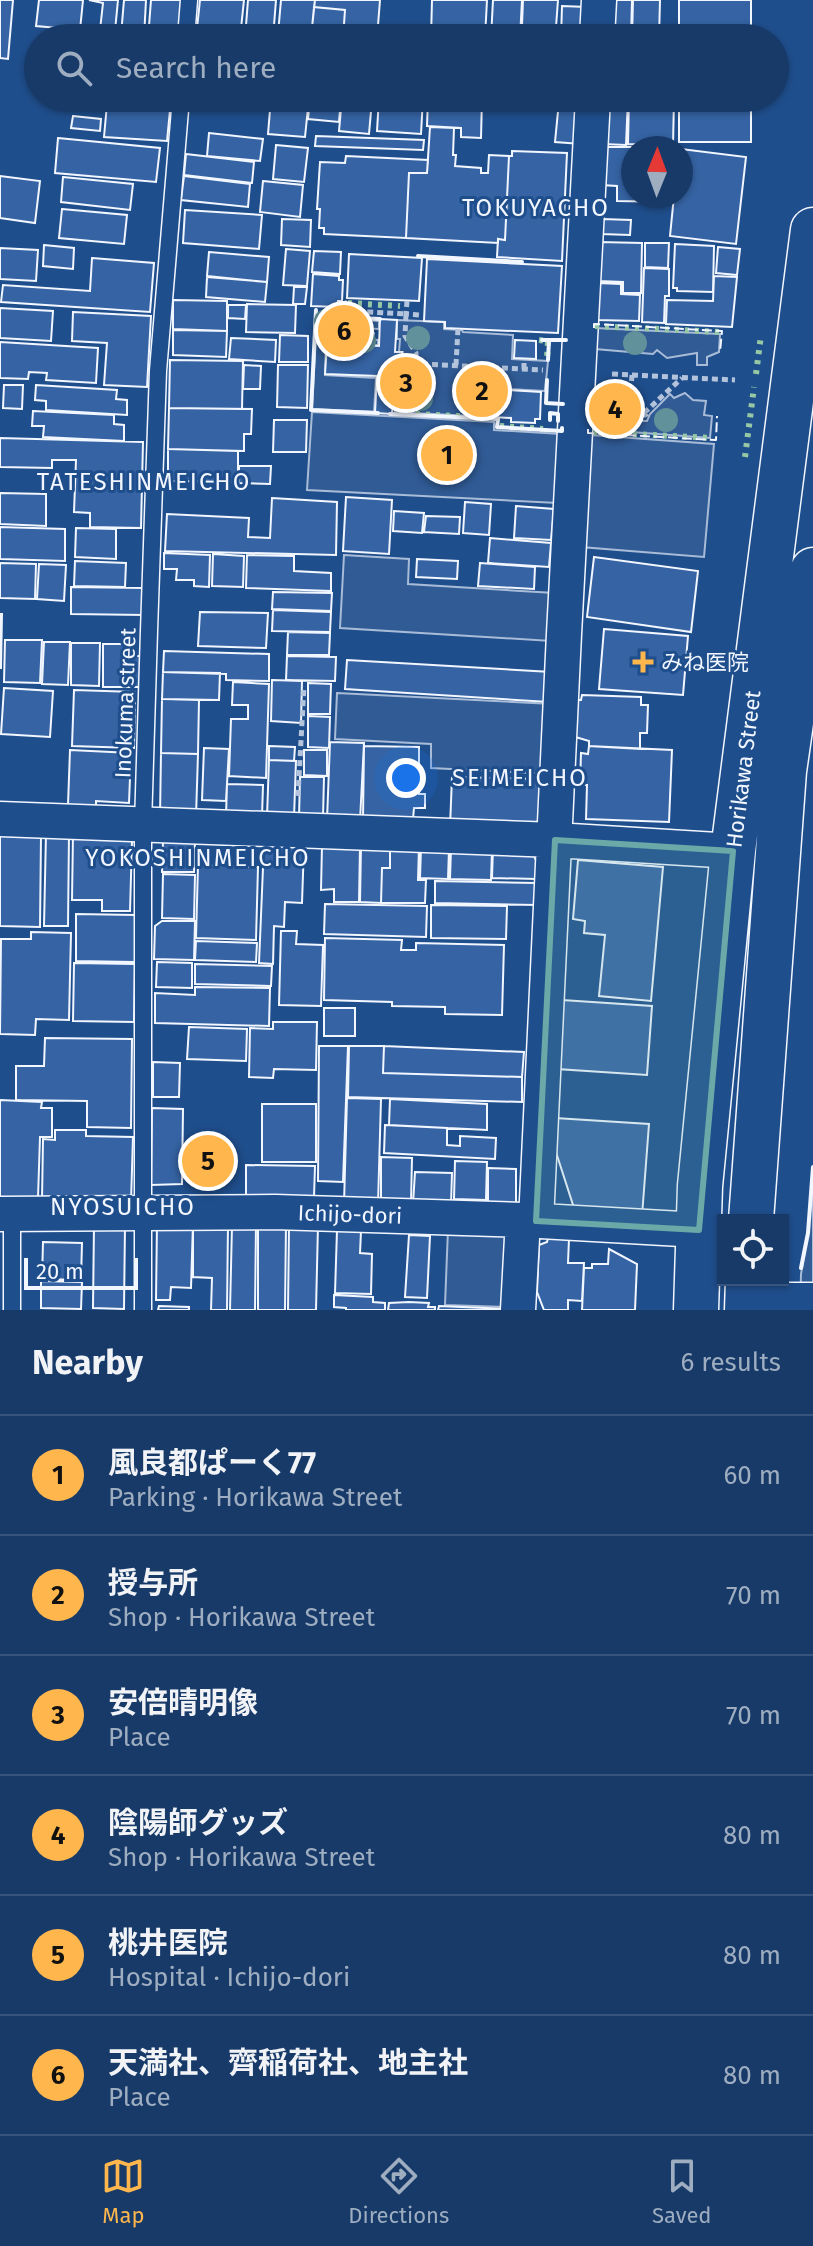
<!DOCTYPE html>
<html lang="en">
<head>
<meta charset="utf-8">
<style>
	body { margin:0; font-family:"Fira Sans","Noto Sans JP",sans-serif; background:#20416f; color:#f1f3f6 }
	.controls { position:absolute; right:24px; bottom:24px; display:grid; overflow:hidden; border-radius:0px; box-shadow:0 2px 6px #0004 }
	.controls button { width:72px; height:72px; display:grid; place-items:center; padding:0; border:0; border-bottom:2px solid #36547d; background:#173a69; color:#f1f3f6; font:40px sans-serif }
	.compass { position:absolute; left:621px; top:136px; width:72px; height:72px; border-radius:50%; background:#173a69; box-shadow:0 2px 6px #0004; rotate:1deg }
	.scale { position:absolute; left:24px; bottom:20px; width:114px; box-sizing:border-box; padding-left:8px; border:4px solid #f2f6ff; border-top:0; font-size:22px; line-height:28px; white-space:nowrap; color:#f2f6ff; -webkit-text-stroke:6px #1f4e8c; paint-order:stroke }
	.you { position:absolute; left:406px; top:778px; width:28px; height:28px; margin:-20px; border:6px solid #fff; border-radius:50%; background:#1a73e8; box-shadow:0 0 0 12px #1a73e833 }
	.badge { display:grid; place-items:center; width:52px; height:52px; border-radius:50%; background:#ffb74d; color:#111; font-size:26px; font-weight:700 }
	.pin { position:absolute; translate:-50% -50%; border:4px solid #fff; box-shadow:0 2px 8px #0006 }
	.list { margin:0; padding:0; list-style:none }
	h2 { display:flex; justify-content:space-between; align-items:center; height:104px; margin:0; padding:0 32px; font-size:34px }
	h2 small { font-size:26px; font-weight:400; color:#9eadc0 }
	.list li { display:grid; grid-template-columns:52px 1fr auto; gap:24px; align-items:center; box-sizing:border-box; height:120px; padding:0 32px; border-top:2px solid #36547d }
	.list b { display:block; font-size:30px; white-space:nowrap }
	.list p { margin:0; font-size:26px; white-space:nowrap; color:#9eadc0 }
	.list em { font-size:26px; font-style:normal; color:#9eadc0 }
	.icon { flex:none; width:44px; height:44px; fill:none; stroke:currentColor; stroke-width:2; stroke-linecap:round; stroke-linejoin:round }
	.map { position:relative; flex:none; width:813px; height:1310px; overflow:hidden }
	.search { position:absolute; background:#173a69; box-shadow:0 2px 6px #0004; left:24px; right:24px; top:24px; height:88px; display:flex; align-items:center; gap:20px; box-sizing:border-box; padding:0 28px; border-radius:44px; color:#9eadc0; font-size:30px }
	.sheet { height:824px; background:#173a69 }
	nav { display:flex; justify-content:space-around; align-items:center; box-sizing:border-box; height:112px; border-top:2px solid #36547d; background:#173a69; font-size:22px; color:#9eadc0 }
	nav a { display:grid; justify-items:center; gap:4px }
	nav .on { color:#ffb74d }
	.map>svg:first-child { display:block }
</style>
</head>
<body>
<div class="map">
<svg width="813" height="1310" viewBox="0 0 813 1310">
	<rect width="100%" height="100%" fill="#1f4e8c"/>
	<path fill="#305b95" stroke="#a8bbd7" stroke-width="2" d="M317 317 379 321V329L339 327 338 338 378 340V345L326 343 325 375 376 378 374 412 312 409Z
		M397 320 444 322V329L462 330 463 332 513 335 512 359 548 361 545 391 474 387 472 416 395 412 398 373H401L403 352H399L400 339H397Z
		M595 328 720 334 719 352 707 357V365H697V353L667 358 657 350 653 354 595 349Z
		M685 393 693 400 706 401 704 415 712 416 710 438 591 429 592 419 647 421 650 414 670 394 674 398Z
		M312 412 494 422V430L561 434 557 503 307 490Z
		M590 435 714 444 704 557 581 547Z
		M344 555 409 559 408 584 554 593 551 641 340 628Z
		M337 693 553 704 549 774 431 768V744L335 739Z
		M813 1167V1310H800L801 1274 808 1233Z
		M448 1229 510 1232 507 1307 445 1305Z"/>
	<path fill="#3563a3" stroke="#f2f6ff" stroke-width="2" d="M0 0H13L8 59 0 58Z
		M39 0H83L80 30 36 26Z
		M89 0H118L115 31 100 30 103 3Z
		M124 0H146L144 38 121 35Z
		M151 0H182L180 29 149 26Z
		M200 0H244L240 38H196Z
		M248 0H276L273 38H245Z
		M281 0H315L311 37 278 34Z
		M315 0H380L377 38H343L345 10 314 7Z
		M432 0H487L485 38H431Z
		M493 0H522L520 38H491Z
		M523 0H558L556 27 522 25Z
		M609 0H632L631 37 608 36Z
		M633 0H660L659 38H632Z
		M679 0H751V38H679Z
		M562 6 587 7 586 38H561Z
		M314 7 345 10 343 38H311Z
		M522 29 557 31V38H521Z
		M73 98H99L98 106 73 103Z
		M134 98H171L170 110 134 106Z
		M192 98H234V108L191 106Z
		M271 98H309L305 137 268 134Z
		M310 98H341L339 122 308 119Z
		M342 98 372 100 369 134 339 131Z
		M379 98H423L421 134 377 131Z
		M428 98H482L481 138 461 137V128L427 126Z
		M518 98H554L553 111 518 109Z
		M606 98H628L626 145 603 144Z
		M629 98H674L673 146 628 144Z
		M679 98H751V142H679Z
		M559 101 584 103 581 144 555 142Z
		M107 104 170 110 167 141 104 137Z
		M73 116 101 119 100 131 71 128Z
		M430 127 454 128 453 155H456L455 166 481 168V173H488L489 155 509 156 505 240 498 239V243L406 238 409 173H427Z
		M209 133 263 139 260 161 207 156Z
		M316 136 424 140 423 150 315 146Z
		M58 138 160 148 156 182 55 173Z
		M276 145 308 148 304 182 273 179Z
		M601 147H674L633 148V196H670V202L617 201V186L601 185Z
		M681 149 746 157 736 244 670 236 674 196H681Z
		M512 151 567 153 562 261 497 257 498 239 505 240 509 156H512Z
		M186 154 254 162 252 183 184 175Z
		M346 156 428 160 427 173H409L406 238 324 234V228H319L320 209H317L320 162 345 163Z
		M0 176 40 181 35 223 0 218Z
		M184 176 250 184 248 207 181 200Z
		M63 177 133 184 130 210 61 202Z
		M263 181 303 185 300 217 260 212Z
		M62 209 127 215 124 244 59 238Z
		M185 210 262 215 259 249 183 243Z
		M282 219 311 220 310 247 281 245Z
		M602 219 631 220 630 235 601 234Z
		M599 242 642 243 641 293H623V282L598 281Z
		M645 243H669L668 268 645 267Z
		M675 244 714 246 713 292 677 291V288H673Z
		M44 245 74 248 73 269 43 266Z
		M718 247 740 249 737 275 716 273Z
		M0 248 38 250 36 281 0 279Z
		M286 249 310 251 307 286 283 285Z
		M314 251 341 252 340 274 312 272Z
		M209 252 269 257 267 282 207 276Z
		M349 254 422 258 419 301 347 298Z
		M92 258 154 263 150 312 1 302 3 285 90 291Z
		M427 259 562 266 558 333 445 328V322L424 321Z
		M644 268 669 269V296H665L664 323 642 322Z
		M313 274 339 276V280H343L342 301H338L337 307 311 306Z
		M714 276 737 277 732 327 666 324 667 300 713 301Z
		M207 277 267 282 265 302 206 297Z
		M598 283 621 284V294L640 295 639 321 597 320Z
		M294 287H307L305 304H293Z
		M173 300 227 301V331L173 329Z
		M247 304 296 305 295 333 246 332Z
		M228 305H246L245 319 228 318Z
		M0 308 53 311 51 341 0 338Z
		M73 312 151 316 147 387 104 385 107 343 72 341Z
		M380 319 397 320 395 352H402L401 373 395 372 392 414 375 413 377 376 325 374 327 344 379 346Z
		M339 327 349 328V338H338Z
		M173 330 227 331 226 357 173 355Z
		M280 335 308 336V362H279Z
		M231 338 276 340 275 362 229 359Z
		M515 340 536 341V359L514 358Z
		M0 342 98 348 96 383 46 380 47 373 29 372 28 379 0 378Z
		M170 360 243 361 242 409 169 408Z
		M244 365 261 366 260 389H243Z
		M278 365H308L307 408 277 407Z
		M4 385H23L22 409 3 408Z
		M36 385 117 390 116 399 127 400V415L46 410V401L35 400Z
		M475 388 541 392 540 419H535V423L511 422V418L474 416Z
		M592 399 618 401 617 419 591 417Z
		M169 408 252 409 251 434H244V451L168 449Z
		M33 411 114 415V424L124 425V441L43 437 44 426H32Z
		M274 420H307L306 452H273Z
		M0 438 143 442 141 528 90 527V513L74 512 76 460H52V468L0 467Z
		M168 449 238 451V482L168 481Z
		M239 466H271L270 484 239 483Z
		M0 493 46 494V526L0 524Z
		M346 497 392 500 389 554 343 551Z
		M272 498 337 502 336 555 165 551 167 514 249 518 248 537 270 538Z
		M465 502 491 504 489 535 463 533Z
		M516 506 554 509 551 540 514 538Z
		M394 511 424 513 422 533 393 531Z
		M426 516 460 517 459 534 424 532Z
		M0 527 65 529V561L0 559Z
		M76 528 116 529V559L75 557Z
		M490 538 551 543 549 567 488 563Z
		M164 553 210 555 209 587 194 586V580H176L177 569H164Z
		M213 554 244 556 243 587 212 586Z
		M247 555 294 556V571L331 573V591L246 588Z
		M594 557 698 571 691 632 587 617Z
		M417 559 458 561 457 579 416 577Z
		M75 561 126 563 125 587 74 586Z
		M0 563 36 564 35 599 0 598Z
		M480 563 535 567 534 589 478 586Z
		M39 564 66 565 64 601 37 599Z
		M71 587 144 588V615L71 614Z
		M273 592 332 593 331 611 272 609Z
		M273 610 331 612 330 632 272 631Z
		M200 612 268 613 266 648 198 646Z
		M0 614H2L1 668H0Z
		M604 629 688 636 683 695 599 689Z
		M288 632 330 633 329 655H287Z
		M5 640H42L40 683 4 682Z
		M44 642H70L68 685 42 684Z
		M71 643H100L99 686 71 685Z
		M103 644H128V656H140V687H103Z
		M164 651 269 654V681L226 680V674L163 672Z
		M287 656 336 657 335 681 286 680Z
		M347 660 551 672 549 702 345 689Z
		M163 672 220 673 219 700 162 699Z
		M272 680 302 681 301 723 271 721Z
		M233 682 269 684 266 778 229 776 231 719H248V705H232Z
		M308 683 331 684 330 714H308Z
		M4 688 53 691 50 737 1 734Z
		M74 690 135 692 134 748 72 746Z
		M582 695 641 697V705H648L647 733H640V749L589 746V741L572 736 574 700H581Z
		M162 699 199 700 198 754 161 753Z
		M308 716 330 717 329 748 308 747Z
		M330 742 364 743 360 821 327 820Z
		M269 746 295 747 294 761 269 760Z
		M364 746 419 747V794H425V808H414L413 819 363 818Z
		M589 746 672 750 669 822 586 819 587 785H580L581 753 588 754Z
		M204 748 229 749 226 801 202 800Z
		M70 750 131 753 129 803 96 801V806L68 805Z
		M304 750H327V776L304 775Z
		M161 753 198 754 196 817 160 816Z
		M269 760 296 761 294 818 267 817Z
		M300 777H324L323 818H299Z
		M452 777 542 779 540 830 450 827Z
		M227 784 263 785 262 817 226 816Z
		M46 833 69 834 68 926H44Z
		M73 833H105V840L132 841 130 911H102V900H72Z
		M0 834 41 835 40 927 0 926Z
		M163 841 195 842 194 872H162Z
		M264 844 304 845 302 903 285 902 284 927 274 926 273 964 259 963Z
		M322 845 360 846 359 902H334V889L321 890Z
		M361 846H390V868H382L381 903 360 902Z
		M390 846 419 847 418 880H426L425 903H381L382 868H390Z
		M421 848 449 849 448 879 420 878Z
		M493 848 530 849 537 862 536 879 492 878Z
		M451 849 492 850 491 880 450 879Z
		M578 860 663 867 651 1001 599 996 605 935 584 933 585 921 573 919Z
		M198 865 258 867 256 940 196 938Z
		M163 874 195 875 194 919 162 918Z
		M435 881 536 883V905L435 903Z
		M325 904 427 906 426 937 324 934Z
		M431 905 507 906 506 939 431 938Z
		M76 914 135 915V962L76 961Z
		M162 921H195L194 960 154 959 155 926Z
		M281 931H297L296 944 323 945 321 1006 279 1005Z
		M31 932 71 933 69 1020 36 1019 35 1035 0 1034 1 939H31Z
		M325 938 402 940 401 950H416V943L504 945 502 1015 445 1014V1007L392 1006V1002L324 1000Z
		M196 941 257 943 256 962 195 960Z
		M157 962 192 963V988L156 987Z
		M74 963 135 964 134 1022 73 1021Z
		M195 964 272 966 271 986 195 984Z
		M195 987 270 988 269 1026 155 1023V993L195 995Z
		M562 1000 652 1006 647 1075 557 1069Z
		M324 1008H355V1036H324Z
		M273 1022H317L316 1070 274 1069 273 1078 249 1077 250 1028 273 1029Z
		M189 1027 247 1029 246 1061 187 1059Z
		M45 1038 132 1039 131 1128 87 1127V1101L16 1100V1066H44Z
		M319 1046H348L343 1182 318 1181Z
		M349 1046H384L383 1073 522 1077V1102L348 1097Z
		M384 1046 524 1052 522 1077 383 1073Z
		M153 1062 180 1063 179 1097H153Z
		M347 1098 381 1099 378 1205 344 1204Z
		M390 1099 487 1104V1130L389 1125Z
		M0 1100 42 1102 41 1108H52V1137H40L38 1198 0 1197Z
		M262 1104H316V1162H262Z
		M152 1108 183 1109 182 1184 151 1185Z
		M555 1118 649 1124 642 1216 575 1211 553 1143Z
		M385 1125 447 1128V1145L460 1146V1136L496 1138 495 1159 384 1153Z
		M55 1130H86V1136L133 1137 131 1202 42 1200 43 1139 55 1140Z
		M381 1157 412 1158 411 1203H381Z
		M455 1161 487 1162 486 1200 454 1199Z
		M246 1165 315 1166 314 1197 246 1196Z
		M488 1168 516 1169V1206L488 1205Z
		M415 1172 452 1173 451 1205 413 1204Z
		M157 1222 193 1223 191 1288 171 1287 170 1300H156Z
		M94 1224 125 1225 124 1309 93 1308Z
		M193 1225H228L227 1310H211L212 1278 193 1277Z
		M232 1225H256L255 1310H230Z
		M258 1225H286L285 1310H258Z
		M289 1225H318L316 1310H288Z
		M337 1230 361 1231 360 1253 372 1254 371 1294 335 1293Z
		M409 1235 430 1236 427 1298 405 1297Z
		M548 1238 569 1239 568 1263H584L582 1301 568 1300V1310H544L537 1292 539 1245 547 1242Z
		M43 1242 82 1243 81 1280 42 1279Z
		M609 1249 637 1264 635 1310H582L584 1268H592V1264H608Z
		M41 1281 82 1282 81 1309 41 1308Z
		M334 1295 373 1297V1302L385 1303V1310H346V1308L334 1307Z
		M409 1302 429 1303 428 1307H435V1310H388L389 1303Z
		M159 1306 189 1307V1310H158Z
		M439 1306 508 1309V1310H438Z"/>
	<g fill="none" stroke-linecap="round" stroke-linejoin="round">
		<defs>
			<path id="service" d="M186 38 189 0
				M12 1213V1310
				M143 1310V825L149 631 158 371 181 98"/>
			<path id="minor" d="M597 38 599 0
				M0 819 555 840 733 851
				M0 1214 275 1212 523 1220 699 1230
				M536 1221 564 634 593 98
				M748 1300H813
				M518 1310 523 1220"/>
			<path id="primary" d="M751 1220 784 771 813 570
				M696 1310 700 1186 733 851 813 230
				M747 1310 748 1280"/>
		</defs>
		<use href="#service" stroke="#f2f6ff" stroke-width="19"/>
		<use href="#minor" stroke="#f2f6ff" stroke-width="37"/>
		<use href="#primary" stroke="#f2f6ff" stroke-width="47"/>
		<path stroke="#b3c4dc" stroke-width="5" stroke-dasharray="6 4" stroke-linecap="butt" d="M344 301 348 311 406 314 405 336 416 353V363
			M407 301 406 314 419 315
			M349 333 379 335
			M402 363 543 370
			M456 365 458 328
			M524 369V359
			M612 374 735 380
			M632 375 631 388 648 419
			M618 413 640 404
			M644 413 682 378
			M298 796 304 686"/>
		<use href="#service" stroke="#1f4e8c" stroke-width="16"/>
		<use href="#minor" stroke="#1f4e8c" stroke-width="34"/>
		<use href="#primary" stroke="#1f4e8c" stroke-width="44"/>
		<path stroke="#97c8a6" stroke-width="6" stroke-dasharray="4 6" stroke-linecap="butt" d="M348 303 400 306
			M595 326 721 332
			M539 340 548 341 547 358
			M756 374 761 335
			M394 405V413L479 417
			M500 426 543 429
			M593 432 711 438
			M745 457 754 387"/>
		<path stroke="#f2f6ff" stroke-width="2" stroke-dasharray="10 4" stroke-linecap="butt" d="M594 328V324L722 331 720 352
			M588 429V433L716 440 717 416"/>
		<path stroke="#f2f6ff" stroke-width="4" d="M418 256 522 262
			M316 310 311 410 378 413
			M316 316 380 319
			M542 340H566
			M548 360 549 340
			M547 380 546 403 563 404
			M390 414 498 419 497 427 562 431V428
			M550 420V413L558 414V421
			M801 1268 808 1233 813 1167"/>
	</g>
	<g fill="#61919a">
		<circle cx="326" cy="321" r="12"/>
		<circle cx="418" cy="338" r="12"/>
		<circle cx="364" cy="341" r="12"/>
		<circle cx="635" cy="343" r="12"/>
		<circle cx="421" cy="399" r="12"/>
		<circle cx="666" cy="420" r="12"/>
	</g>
	<path fill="#6aa9a8" fill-opacity="0.2" stroke="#6aa9a8" stroke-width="6" stroke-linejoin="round" d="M555 840 733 851 699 1230 536 1221Z"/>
	<path fill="#ffb74d" stroke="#1f4e8c" stroke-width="3" d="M639 650h8v8h8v8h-8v8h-8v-8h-8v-8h8z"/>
	<g text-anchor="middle" stroke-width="6" stroke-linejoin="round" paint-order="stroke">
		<g font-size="22" fill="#f2f6ff" stroke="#1f4e8c" text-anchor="start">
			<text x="661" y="670">みね医院</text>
		</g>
		<g font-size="22" fill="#f2f6ff" stroke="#1f4e8c">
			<text transform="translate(125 703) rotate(-88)" y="8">Inokuma street</text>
			<text transform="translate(743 769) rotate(-83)" y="8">Horikawa Street</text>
			<text transform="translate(350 1214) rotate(2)" y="8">Ichijo-dori</text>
		</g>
		<g font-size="24" letter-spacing="2" fill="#f2f6ff" stroke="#1f4e8c">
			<text x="536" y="216">TOKUYACHO</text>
			<text x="144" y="490">TATESHINMEICHO</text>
			<text x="520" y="786">SEIMEICHO</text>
			<text x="198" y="866">YOKOSHINMEICHO</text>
			<text x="123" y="1215">NYOSUICHO</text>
		</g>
	</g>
</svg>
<div class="controls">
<button><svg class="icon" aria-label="locate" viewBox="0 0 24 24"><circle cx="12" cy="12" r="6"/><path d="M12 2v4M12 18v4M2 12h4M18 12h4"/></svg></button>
</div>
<svg class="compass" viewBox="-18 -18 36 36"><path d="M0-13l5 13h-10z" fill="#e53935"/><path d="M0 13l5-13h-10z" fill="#9eadc0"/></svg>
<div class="scale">20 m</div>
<div class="you"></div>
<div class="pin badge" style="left:447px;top:455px">1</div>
<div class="pin badge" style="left:482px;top:391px">2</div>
<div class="pin badge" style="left:406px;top:383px">3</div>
<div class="pin badge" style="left:615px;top:409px">4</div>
<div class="pin badge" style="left:208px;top:1161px">5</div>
<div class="pin badge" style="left:344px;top:331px">6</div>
<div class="search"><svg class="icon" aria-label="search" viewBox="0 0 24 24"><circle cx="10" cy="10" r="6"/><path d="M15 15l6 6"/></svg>Search here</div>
</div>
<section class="sheet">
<h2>Nearby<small>6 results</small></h2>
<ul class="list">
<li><span class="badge">1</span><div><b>風良都ぱーく77</b><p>Parking · Horikawa Street</p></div><em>60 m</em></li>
<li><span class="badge">2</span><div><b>授与所</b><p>Shop · Horikawa Street</p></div><em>70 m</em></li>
<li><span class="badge">3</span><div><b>安倍晴明像</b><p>Place</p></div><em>70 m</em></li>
<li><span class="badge">4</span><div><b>陰陽師グッズ</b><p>Shop · Horikawa Street</p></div><em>80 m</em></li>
<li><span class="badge">5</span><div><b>桃井医院</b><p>Hospital · Ichijo-dori</p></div><em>80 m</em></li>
<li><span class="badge">6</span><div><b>天満社、齊稲荷社、地主社</b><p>Place</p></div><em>80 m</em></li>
</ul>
</section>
<nav>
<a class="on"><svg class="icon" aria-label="map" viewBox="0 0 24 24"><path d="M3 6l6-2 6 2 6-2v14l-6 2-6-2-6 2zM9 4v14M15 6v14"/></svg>Map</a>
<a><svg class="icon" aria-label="directions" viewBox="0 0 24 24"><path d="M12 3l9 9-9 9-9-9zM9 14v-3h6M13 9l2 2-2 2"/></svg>Directions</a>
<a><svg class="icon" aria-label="saved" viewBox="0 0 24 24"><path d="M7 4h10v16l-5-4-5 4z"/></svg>Saved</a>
</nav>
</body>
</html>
